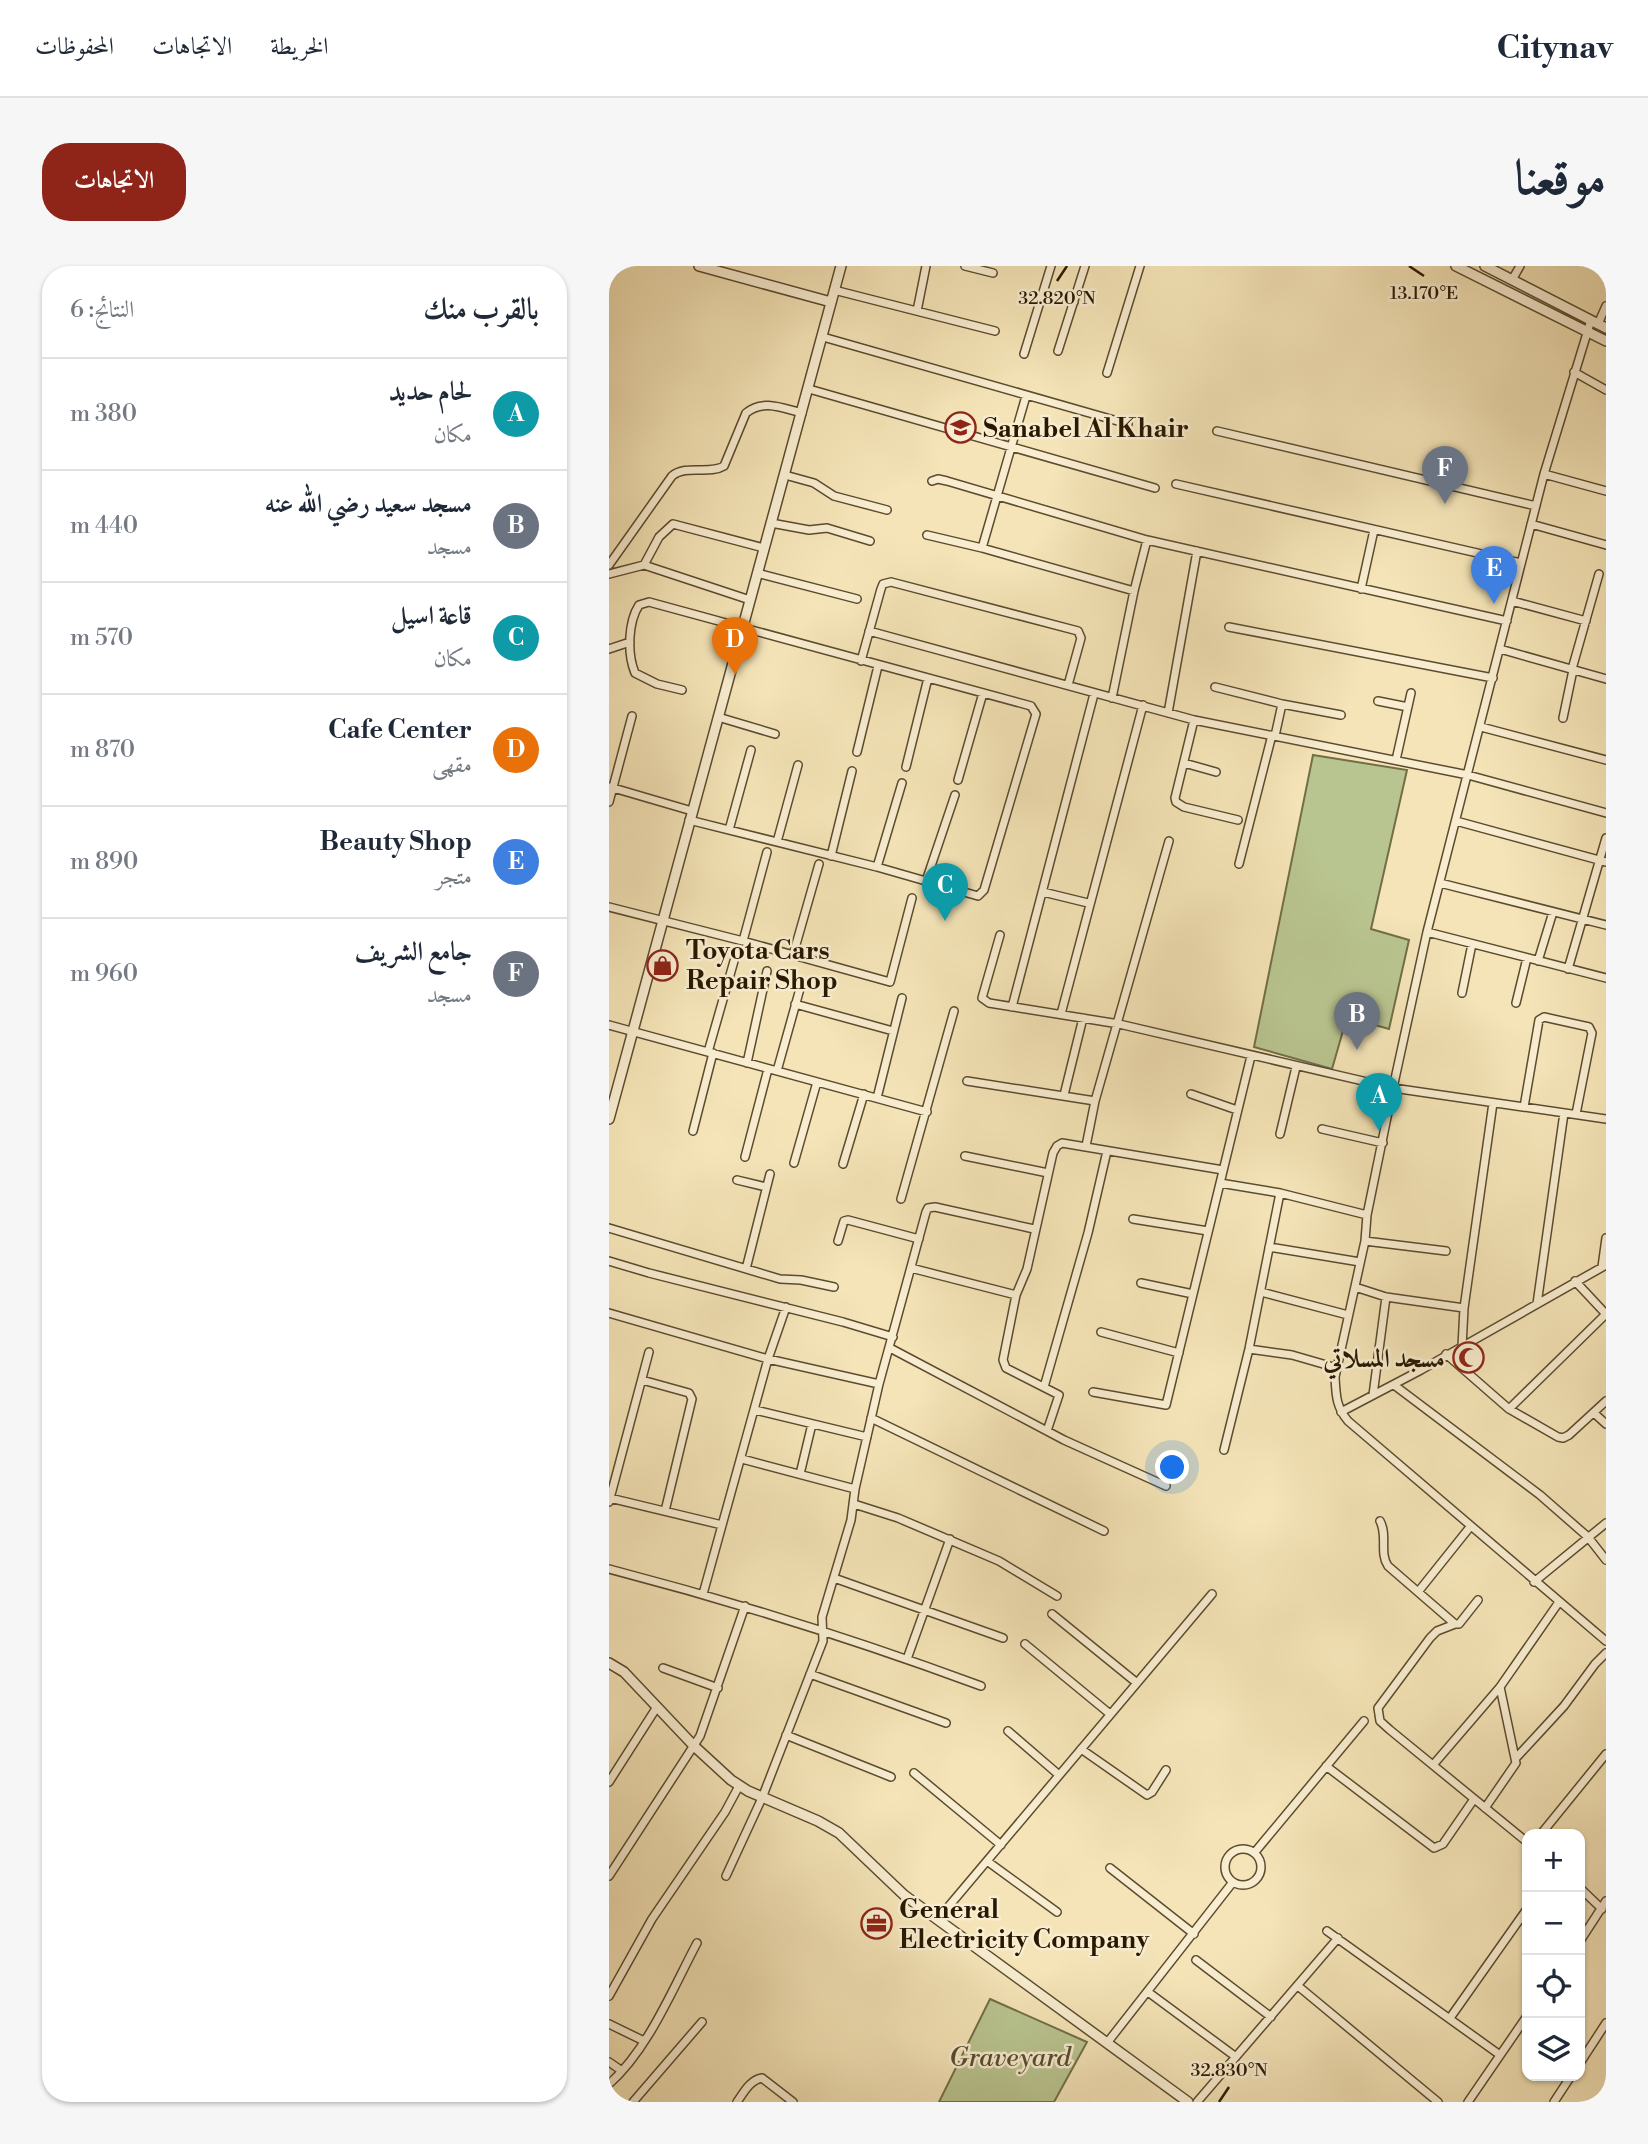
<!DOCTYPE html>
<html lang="ar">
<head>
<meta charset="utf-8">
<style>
	body { margin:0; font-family:"Libre Bodoni",Amiri,serif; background:#f6f6f7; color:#1f2937; direction:rtl }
	.controls { position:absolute; right:21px; bottom:21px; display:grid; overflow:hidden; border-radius:14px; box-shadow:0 2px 5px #0004 }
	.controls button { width:63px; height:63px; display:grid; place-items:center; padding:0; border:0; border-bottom:2px solid #e0e1e3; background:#fff; color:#1f2937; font:35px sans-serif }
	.you { position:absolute; left:564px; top:1202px; width:24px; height:24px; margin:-18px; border:5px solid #fff; border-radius:50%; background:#1a73e8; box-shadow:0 0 0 10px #1a73e833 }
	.badge { display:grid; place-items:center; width:46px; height:46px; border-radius:50%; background:#8f2418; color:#fff; font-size:23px; font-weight:700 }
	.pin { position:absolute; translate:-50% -58px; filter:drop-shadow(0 2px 4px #0008) }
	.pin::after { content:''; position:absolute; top:37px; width:24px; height:21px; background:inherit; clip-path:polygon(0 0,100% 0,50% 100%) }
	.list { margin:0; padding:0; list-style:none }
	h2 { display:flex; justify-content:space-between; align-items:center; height:91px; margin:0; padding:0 28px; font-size:30px }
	h2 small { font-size:23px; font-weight:400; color:#747a83 }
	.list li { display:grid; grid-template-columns:46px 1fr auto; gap:21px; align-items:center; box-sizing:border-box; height:112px; padding:0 28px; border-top:2px solid #e0e1e3 }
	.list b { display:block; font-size:26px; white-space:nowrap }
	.list p { margin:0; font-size:23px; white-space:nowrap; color:#747a83 }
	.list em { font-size:23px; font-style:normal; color:#747a83 }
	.icon { flex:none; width:38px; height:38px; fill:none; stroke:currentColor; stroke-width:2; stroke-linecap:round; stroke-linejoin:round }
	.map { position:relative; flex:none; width:997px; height:1836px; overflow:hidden; direction:ltr; border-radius:28px }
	header { display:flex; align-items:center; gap:42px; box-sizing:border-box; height:98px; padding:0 35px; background:#fff; border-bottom:2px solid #e0e1e3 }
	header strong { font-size:33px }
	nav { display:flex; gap:38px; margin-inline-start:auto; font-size:24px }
	.intro { display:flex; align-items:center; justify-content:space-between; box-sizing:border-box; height:168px; padding:0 42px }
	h1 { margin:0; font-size:49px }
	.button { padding:18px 32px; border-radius:28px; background:#8f2418; color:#fff; font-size:24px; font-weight:700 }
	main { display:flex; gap:42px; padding:0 42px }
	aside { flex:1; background:#fff; border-radius:28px; box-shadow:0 2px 5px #0004 }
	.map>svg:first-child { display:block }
</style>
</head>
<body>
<header>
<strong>Citynav</strong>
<nav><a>الخريطة</a><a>الاتجاهات</a><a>المحفوظات</a></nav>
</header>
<div class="intro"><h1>موقعنا</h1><a class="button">الاتجاهات</a></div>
<main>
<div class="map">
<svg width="997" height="1836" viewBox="0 0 997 1836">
	<rect width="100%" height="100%" fill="#f4e4b7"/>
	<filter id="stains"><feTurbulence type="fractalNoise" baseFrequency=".00286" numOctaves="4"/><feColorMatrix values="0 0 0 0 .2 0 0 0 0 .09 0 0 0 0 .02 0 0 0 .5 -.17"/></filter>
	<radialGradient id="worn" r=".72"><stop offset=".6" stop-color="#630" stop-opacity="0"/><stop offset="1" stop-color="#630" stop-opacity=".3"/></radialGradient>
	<path fill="#b9c590" stroke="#716e48" stroke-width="2" d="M704 489 798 504 762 663 800 674 780 763 738 751 723 803 645 781Z
		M381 1733 478 1776 445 1836H330Z"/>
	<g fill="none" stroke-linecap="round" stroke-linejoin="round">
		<defs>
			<path id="minor" d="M356 0 384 7
				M903 14 911 0
				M225 24 386 65
				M434 27 465 36
				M308 45 317 0
				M982 54 935 208 818 666 784 822 758 949 756 975 726 1111C727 1129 727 1141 739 1155L997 1375
				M989 58 997 40
				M214 71 519 158
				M449 85 476 0
				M415 88 442 0
				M965 106 997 124
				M498 107 531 0
				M200 123 546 222
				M417 130 373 282 525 325
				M608 165 927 240
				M935 208 997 225
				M176 209 205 217 225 230 278 244
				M323 215 329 213 338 215 538 274 898 355
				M567 218 912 297
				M162 257 200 264 218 262 261 275
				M922 258 997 279
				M318 269 373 282
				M0 299 63 210C77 198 100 209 115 200L137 147C154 133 173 142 193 147
				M35 299 50 271 64 258 155 282
				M148 307 248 333
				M0 308 35 299 141 334
				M752 323 765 264
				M903 335 977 355
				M620 361 884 412
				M260 365 585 454 859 509 997 547
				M0 383 21 376
				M891 383 997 413
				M252 395 272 323 274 318 282 316 469 365 472 372 459 419
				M963 403 990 308
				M606 421 673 438 732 449
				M73 424 48 418 26 407C18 388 19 356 30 339L40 336C168 370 295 406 422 440L427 448 375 624 369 630 268 601 80 554
				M503 432 525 325 538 274
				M769 435 799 441
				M559 447 588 285
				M109 451 166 468
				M954 452 964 404
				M585 454 566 532 567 536 575 541 629 554
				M872 461 997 494
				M666 470 673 438
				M248 486 269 400
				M787 494 802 427
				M575 497 607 506
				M297 501 319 412
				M349 514 374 427
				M1 521 83 545
				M0 536 23 450
				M847 555 997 596
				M120 564 142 484
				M168 576 189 499
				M222 590 243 505
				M630 598 663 469
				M268 601 293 517
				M317 615 346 529
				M831 617 997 659
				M434 626 479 637
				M0 641 134 675 281 716 303 632
				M818 666 997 712
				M391 669 373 732 380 737 510 758 784 822 997 853
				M134 675 158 586
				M184 689 210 598
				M929 695 944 646
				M959 703 997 572
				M853 727 863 678
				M907 737 918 692
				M186 738 284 765
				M403 741 485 428
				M452 748 534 439
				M0 759 318 846
				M99 786 125 695
				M138 797 158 705
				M168 805 192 719
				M358 815 486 835
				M582 828 628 844
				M455 829 474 752
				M268 832 293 732
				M915 841 930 754 935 751 980 761 983 767 967 848
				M713 863 774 877
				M84 865 104 787
				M671 868 687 801
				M477 880 486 835 560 575
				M356 890 439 907
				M136 891 159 803
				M185 897 208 816
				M234 898 255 828
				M128 914 157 921
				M611 917 671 927 758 949
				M292 933 345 745
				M524 953 599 965
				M0 962 171 1013 192 1014 225 1021
				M229 975 235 955 239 954 310 973
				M756 975 837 985
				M660 981 751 996
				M0 995 40 1007 234 1056 284 1071
				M993 1001 997 972
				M302 1002 407 1029
				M137 1003 161 908
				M966 1015 997 1048
				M532 1017 584 1028
				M746 1021 777 1031 855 1042
				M652 1026 739 1049
				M928 1038 955 847
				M0 1047 159 1093 270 1118
				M492 1066 570 1087
				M853 1081 855 1042 884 837
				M281 1082 455 1174 557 1220
				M640 1083 683 1089 728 1102
				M837 1088 900 1143 949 1171 954 1172 960 1169 997 1135
				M33 1114 80 1127 83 1133 56 1245
				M785 1119 931 1229 979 1271 997 1294
				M435 1121 479 967 498 885
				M484 1126 557 1139 642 790
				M764 1129 777 1031
				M900 1143 997 1048
				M146 1144 258 1171
				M732 1146 812 1104 997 999
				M985 1147 997 1158
				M262 1152 495 1265
				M438 1165 450 1129 397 1102 394 1094 407 1029 418 1003 444 887 448 880 453 877 614 904
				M615 1184 640 1083 671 927
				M133 1193 246 1223
				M191 1208 203 1158
				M1 1232 113 1259
				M0 1236 40 1086
				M245 1238 289 1252 390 1295 448 1330
				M771 1255C779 1270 770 1287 779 1300L846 1358H850L869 1334
				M0 1303C127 1336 250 1375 372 1420
				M225 1312 394 1372
				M925 1316 997 1257
				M809 1326 861 1261
				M94 1328 159 1093 177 1041
				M443 1348 528 1417
				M846 1358 828 1365 821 1372 769 1442 771 1455 781 1464 918 1576
				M416 1378 501 1448
				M298 1393 341 1273
				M54 1402 109 1422
				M201 1408 337 1457
				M399 1465 450 1509
				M177 1469 282 1511
				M472 1483 538 1529 543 1526 557 1504
				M907 1492 955 1440 986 1398 997 1387
				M824 1499 891 1421 950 1336
				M717 1500 825 1582 834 1578 865 1533
				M305 1507 392 1579
				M0 1516 46 1444
				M876 1542 907 1497 891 1421
				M932 1568 997 1488
				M616 1601a18 18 0 1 1 36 0a18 18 0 1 1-36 0Z
				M646 1586 755 1455
				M378 1595 448 1646
				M501 1602 585 1668
				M0 1610 91 1470 136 1340
				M117 1610 153 1532 214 1375 213 1351 242 1254 246 1223 270 1118 317 946 319 942 326 941 425 963
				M971 1622 993 1643
				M329 1653 603 1328
				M718 1665 891 1789
				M971 1675 997 1635
				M587 1694 662 1751
				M689 1720 829 1836
				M539 1726 627 1791
				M0 1730 43 1653 116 1546 130 1520
				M841 1752 918 1643
				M0 1758 35 1775
				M498 1777 624 1616
				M0 1796 13 1805
				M971 1797 997 1757
				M0 1818C39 1784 64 1722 88 1677
				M24 1836 93 1756
				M128 1836C135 1826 141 1814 153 1812L184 1836
				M588 1836 729 1672
				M859 1836 918 1750
				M945 1836 962 1810"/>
			<path id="tertiary" d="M90 0 222 36
				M847 0 997 75
				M876 0 997 62
				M0 853 232 0
				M0 1397 15 1406 85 1480 122 1514 139 1525 209 1555 230 1567 295 1629 579 1836"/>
		</defs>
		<use href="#minor" stroke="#5c4b2e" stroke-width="10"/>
		<use href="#tertiary" stroke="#5c4b2e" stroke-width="12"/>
		<use href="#minor" stroke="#f8edd0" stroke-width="7"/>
		<use href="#tertiary" stroke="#f8edd0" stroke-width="9"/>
	</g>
	<path fill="none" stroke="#291801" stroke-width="2.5" d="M800 0 815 10M448 15 458 0M610 1836 620 1821"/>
	<defs>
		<symbol id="school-ring" viewBox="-11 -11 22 22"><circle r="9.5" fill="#f8edd0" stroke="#8f2418" stroke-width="1.5"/><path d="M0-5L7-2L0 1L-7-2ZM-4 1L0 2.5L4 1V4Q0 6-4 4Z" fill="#8f2418"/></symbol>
		<symbol id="shop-ring" viewBox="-11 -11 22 22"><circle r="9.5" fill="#f8edd0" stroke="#8f2418" stroke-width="1.5"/><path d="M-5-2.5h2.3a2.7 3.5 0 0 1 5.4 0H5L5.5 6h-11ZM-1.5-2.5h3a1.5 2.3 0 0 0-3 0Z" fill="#8f2418"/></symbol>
		<symbol id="mosque-ring" viewBox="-11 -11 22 22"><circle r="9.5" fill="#f8edd0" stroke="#8f2418" stroke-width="1.5"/><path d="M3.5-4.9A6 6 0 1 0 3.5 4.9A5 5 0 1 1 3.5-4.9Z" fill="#8f2418"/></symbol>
		<symbol id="office-ring" viewBox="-11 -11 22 22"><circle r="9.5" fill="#f8edd0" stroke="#8f2418" stroke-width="1.5"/><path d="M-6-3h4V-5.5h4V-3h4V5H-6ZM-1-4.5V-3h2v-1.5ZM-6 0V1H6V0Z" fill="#8f2418"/></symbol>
	</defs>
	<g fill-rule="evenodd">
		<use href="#school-ring" x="334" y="144" width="35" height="35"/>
		<use href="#shop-ring" x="36" y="682" width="35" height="35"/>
		<use href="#mosque-ring" x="842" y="1074" width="35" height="35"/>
		<use href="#office-ring" x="250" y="1640" width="35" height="35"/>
	</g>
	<g text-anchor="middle" stroke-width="5" stroke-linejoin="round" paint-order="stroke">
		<g font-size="26" font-weight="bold" fill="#291801" stroke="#f8edd0" text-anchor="start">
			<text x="374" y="171">Sanabel Al Khair</text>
			<text x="77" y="693">Toyota Cars<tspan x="77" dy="30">Repair Shop</tspan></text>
			<text x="836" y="1101" text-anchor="end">مسجد المسلاتي</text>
			<text x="290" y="1652">General<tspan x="290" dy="30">Electricity Company</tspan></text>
		</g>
		<g font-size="26" font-style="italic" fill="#544c2c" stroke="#f8edd0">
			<text x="401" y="1800">Graveyard</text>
		</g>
	</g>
	<g font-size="18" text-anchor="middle" fill="#291801" stroke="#f8edd0" stroke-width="5" stroke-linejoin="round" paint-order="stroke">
		<text x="815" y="33">13.170°E</text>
		<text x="448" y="38">32.820°N</text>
		<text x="620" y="1810">32.830°N</text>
	</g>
	<rect width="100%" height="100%" filter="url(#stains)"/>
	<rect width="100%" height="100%" fill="url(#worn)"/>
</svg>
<div class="controls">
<button>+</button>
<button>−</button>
<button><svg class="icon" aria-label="locate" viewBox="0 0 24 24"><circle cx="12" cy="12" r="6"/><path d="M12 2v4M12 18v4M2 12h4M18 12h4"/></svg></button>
<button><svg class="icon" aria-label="layers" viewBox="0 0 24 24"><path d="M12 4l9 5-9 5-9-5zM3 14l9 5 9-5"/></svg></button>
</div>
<div class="you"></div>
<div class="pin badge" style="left:770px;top:865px;background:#0f9aa8">A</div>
<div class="pin badge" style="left:748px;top:784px;background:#6b7280">B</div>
<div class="pin badge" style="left:336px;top:655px;background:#0f9aa8">C</div>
<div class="pin badge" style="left:126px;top:409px;background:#e8710a">D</div>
<div class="pin badge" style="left:885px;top:338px;background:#3f7fe0">E</div>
<div class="pin badge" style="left:836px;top:238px;background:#6b7280">F</div>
</div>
<aside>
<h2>بالقرب منك<small>النتائج: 6</small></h2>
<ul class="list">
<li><span class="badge" style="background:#0f9aa8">A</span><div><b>لحام حديد</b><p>مكان</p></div><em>380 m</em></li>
<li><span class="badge" style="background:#6b7280">B</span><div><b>مسجد سعيد رضي الله عنه</b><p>مسجد</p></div><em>440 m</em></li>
<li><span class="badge" style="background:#0f9aa8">C</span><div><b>قاعة اسيل</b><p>مكان</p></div><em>570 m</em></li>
<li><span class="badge" style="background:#e8710a">D</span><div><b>Cafe Center</b><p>مقهى</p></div><em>870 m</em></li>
<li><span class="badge" style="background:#3f7fe0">E</span><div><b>Beauty Shop</b><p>متجر</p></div><em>890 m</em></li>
<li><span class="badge" style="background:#6b7280">F</span><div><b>جامع الشريف</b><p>مسجد</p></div><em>960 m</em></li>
</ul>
</aside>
</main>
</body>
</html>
